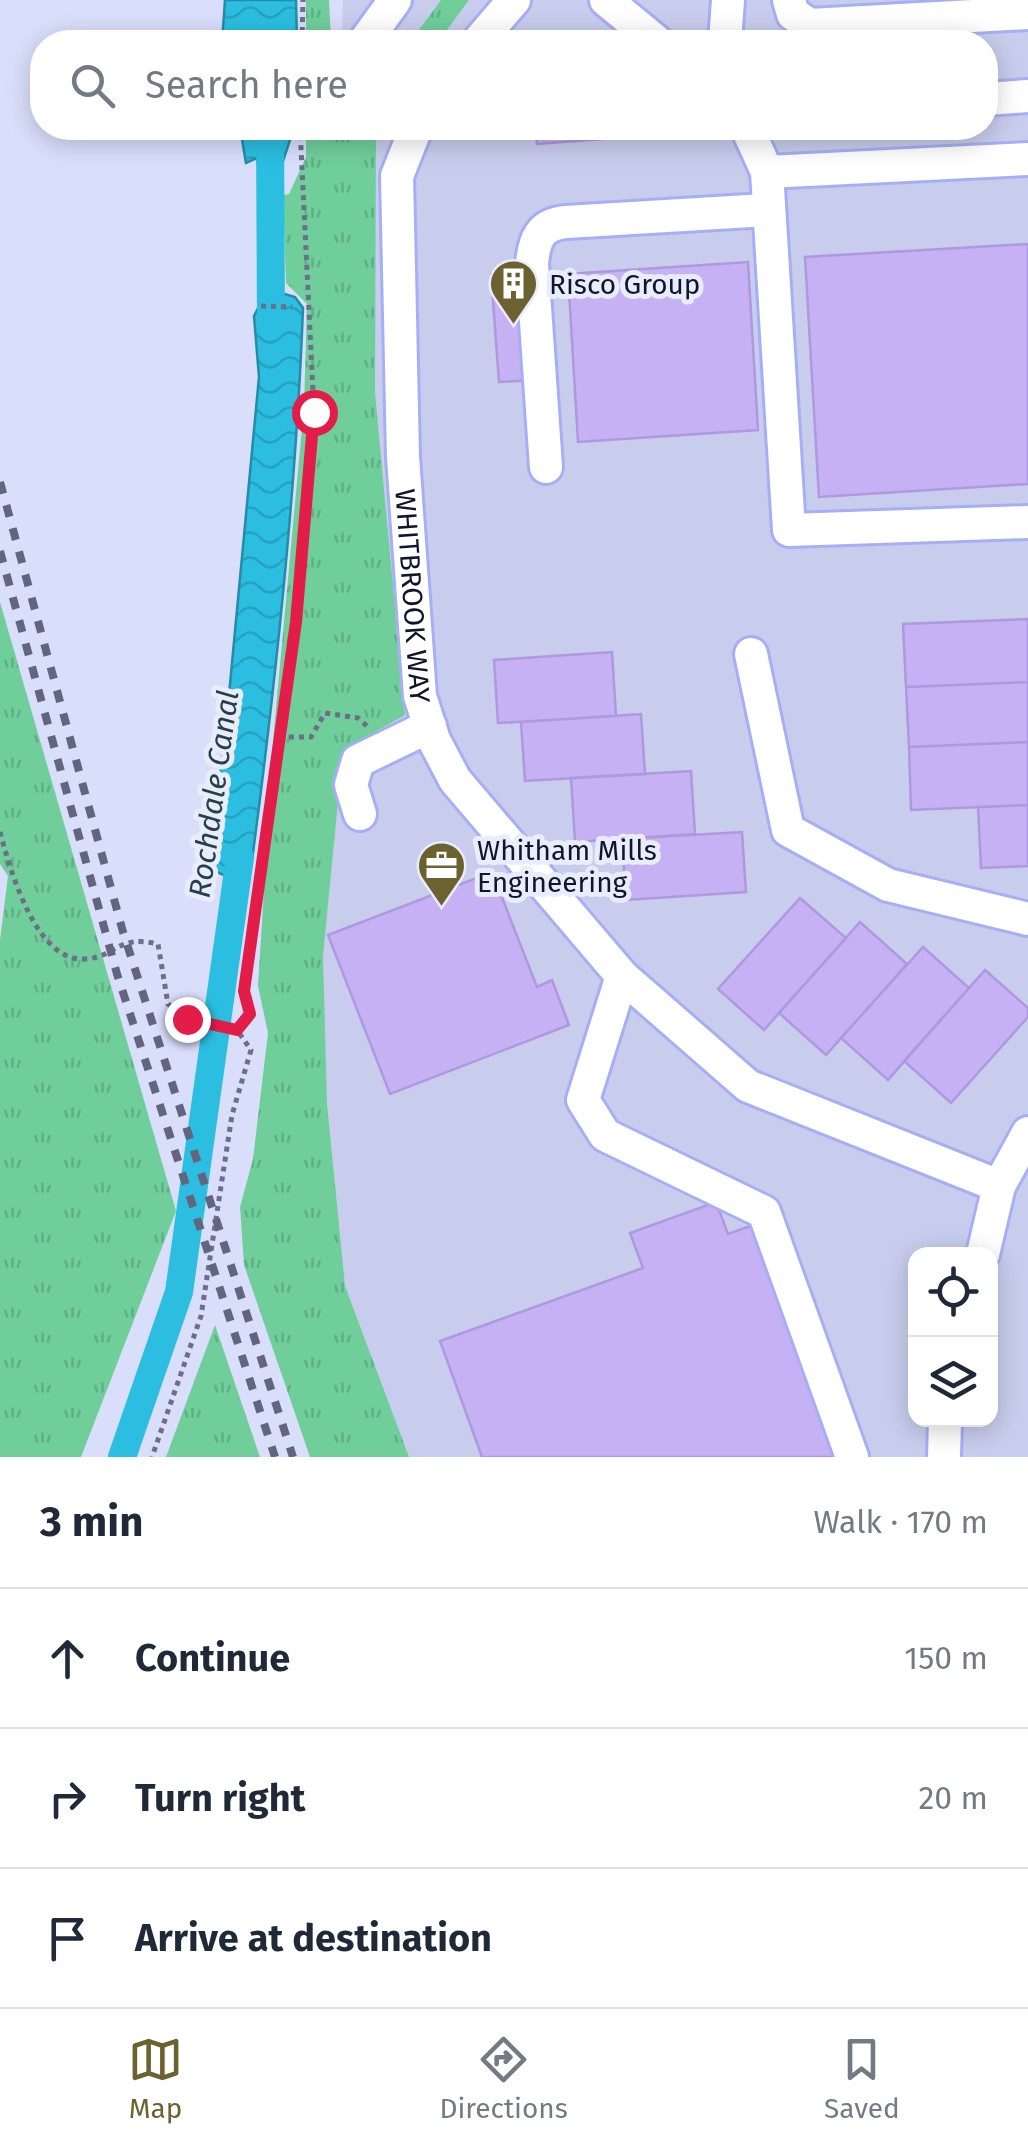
<!DOCTYPE html>
<html lang="en">
<head>
<meta charset="utf-8">
<style>
	body { margin:0; font-family:"Fira Sans",sans-serif; background:#f6f6f7; color:#1f2937 }
	.controls { position:absolute; right:30px; bottom:30px; display:grid; overflow:hidden; border-radius:20px; box-shadow:0 5px 25px #0003 }
	.controls button { width:90px; height:90px; display:grid; place-items:center; padding:0; border:0; border-bottom:2px solid #e0e1e3; background:#fff; color:#1f2937; font:50px sans-serif }
	.stop { position:absolute; width:30px; height:30px; margin:-22px; border:8px solid #e11d48; border-radius:50%; background:#fff }
	.stop.end { background:#e11d48; border-color:#fff; box-shadow:0 2px 10px #0008 }
	.list { margin:0; padding:0; list-style:none }
	h2 { display:flex; justify-content:space-between; align-items:center; height:130px; margin:0; padding:0 40px; font-size:42px }
	h2 small { font-size:32px; font-weight:400; color:#747a83 }
	.list li { display:grid; grid-template-columns:65px 1fr auto; gap:30px; align-items:center; box-sizing:border-box; height:140px; padding:0 40px; border-top:2px solid #e0e1e3 }
	.list b { display:block; font-size:38px; white-space:nowrap }
	.list em { font-size:32px; font-style:normal; color:#747a83 }
	.icon { flex:none; width:55px; height:55px; fill:none; stroke:currentColor; stroke-width:2; stroke-linecap:round; stroke-linejoin:round }
	.map { position:relative; flex:none; width:1028px; height:1457px; overflow:hidden }
	.search { position:absolute; background:#fff; box-shadow:0 5px 25px #0003; left:30px; right:30px; top:30px; height:110px; display:flex; align-items:center; gap:25px; box-sizing:border-box; padding:0 35px; border-radius:40px; color:#747a83; font-size:38px }
	.sheet { height:550px; background:#fff }
	nav { display:flex; justify-content:space-around; align-items:center; box-sizing:border-box; height:140px; border-top:2px solid #e0e1e3; background:#fff; font-size:28px; color:#747a83 }
	nav a { display:grid; justify-items:center; gap:5px }
	nav .on { color:#6c622f }
	.map>svg:first-child { display:block }
</style>
</head>
<body>
<div class="map">
<svg width="1028" height="1457" viewBox="0 0 1028 1457">
	<defs>
		<pattern id="grass-tufts" width="24" height="20" patternUnits="userSpaceOnUse" patternTransform="scale(2.5)"><rect width="24" height="20" fill="#70ce9b"/><path d="M3 7l-1-3M5 7V3M7 7l1-3M15 17l-1-3M17 17v-4M19 17l1-3" fill="none" stroke="#60b086"/></pattern>
		<pattern id="water-waves" width="16" height="10" patternUnits="userSpaceOnUse" patternTransform="scale(2.5)"><rect width="16" height="10" fill="#2bbee0"/><path d="M0 5q4-4 8 0t8 0" fill="none" stroke="#25a2c0"/></pattern>
	</defs>
	<rect width="100%" height="100%" fill="#d9defb"/>
	<path fill="#c8cded" fill-rule="evenodd" d="M343 0H1028V1457H382L271 1150 341 128H986V42H342ZM916 1254H990V1420H916Z"/>
	<path fill="url(#grass-tufts)" d="M306 0H329L331 42H306Z
		M441 0H469L438 42H410Z
		M306 128H376L375 392 405 715 343 750 323 956 327 1104 345 1286 409 1457H310L244 1265 240 1207 253 1159 268 1033 258 986 274 730 304 406 307 304 286 283 283 195 289 194 306 157Z
		M0 602 176 1211 81 1457H0V940L8 876 0 864Z
		M215 1325 260 1457H166Z"/>
	<path fill="url(#water-waves)" stroke="#248baa" stroke-width="2.5" d="M225 0H296L297 42H222Z
		M240 128H294L282 164 281 186 262 187 257 158 246 163Z
		M268 289 295 297 303 308C296 496 276 681 251 868L241 894H226V876L208 868 225 737 259 377 254 316Z"/>
	<g fill="none" stroke-linecap="round" stroke-linejoin="round">
		<path stroke="#2bbee0" stroke-width="28" d="M270 128 271 326
			M122 1457 179 1292 240 857"/>
	</g>
	<path fill="#c5b1f3" stroke="#ae98de" stroke-width="2.5" d="M535 128H642V136L537 144Z
		M1028 244V484L819 497 805 257Z
		M748 262 758 430 578 442 568 274Z
		M529 271 537 380 499 382 491 274Z
		M1028 619V682L906 687 903 624Z
		M612 652 616 716 498 723 494 660Z
		M1028 682V742L909 747 906 687Z
		M641 714 645 774 525 781 521 722Z
		M1028 742V805L911 810 909 747Z
		M691 771 695 834 575 842 571 778Z
		M1028 805V866L981 868 978 807Z
		M742 832 746 892 626 900 622 839Z
		M492 872 537 987 552 980 569 1025 390 1094 328 935Z
		M800 898 846 938 764 1030 718 989Z
		M860 922 907 964 826 1055 779 1013Z
		M923 947 969 988 888 1080 841 1038Z
		M985 970 1028 1008V1017L951 1103 904 1061Z
		M716 1202 728 1234 756 1224 841 1457H482L440 1341 643 1268 630 1233Z"/>
	<g fill="none" stroke-linecap="round" stroke-linejoin="round">
		<defs>
			<g id="minor">
				<path d="M606 0 657 42"/>
				<path d="M789 0 793 14 810 25 1028 13"/>
				<path d="M366 40 395 0"/>
				<path d="M478 42 514 0"/>
				<path d="M725 42 728 0"/>
				<path d="M986 99 1028 96"/>
				<path id="s1" d="M416 128 397 176 403 457 420 696 434 740 455 780 622 976 748 1086 999 1186"/>
				<path d="M747 128 767 172 789 530 1028 522"/>
				<path d="M767 172 1028 159"/>
				<path d="M546 467 532 264C534 240 540 224 566 222L766 210"/>
				<path d="M751 654 788 830 888 885 1028 919"/>
				<path d="M360 814 351 785 358 761 430 726"/>
				<path d="M622 976 583 1100 605 1135 764 1212 852 1457"/>
				<path d="M983 1254 999 1186 1028 1133"/>
				<path d="M944 1457 945 1420"/>
			</g>
		</defs>
		<use href="#minor" stroke="#a6aff5" stroke-width="38"/>
		<path stroke="#6c6e8a" stroke-width="5" stroke-dasharray="5 5" stroke-linecap="butt" d="M302 42 303 0
			M261 306 292 307
			M279 737H311L325 713 358 718 368 727
			M0 832C10 869 36 963 85 959 117 957 117 934 158 944L168 1004 187 1019 237 1030 251 1050 232 1115 201 1316 152 1457
			M237 1030 250 1014 244 991 296 622 314 412 300 128"/>
		<use href="#minor" stroke="#fff" stroke-width="32"/>
		<path stroke="#636580" stroke-width="8" stroke-dasharray="12 12" stroke-linecap="butt" d="M0 482 123 932 293 1457
			M0 551 117 974 275 1457"/>
	</g>
	<g fill="none" stroke-linecap="round" stroke-linejoin="round">
		<path stroke="#e11d48" stroke-width="12" d="M187 1019 237 1030 250 1014 244 991 296 622 314 412"/>
	</g>
	<defs>
		<symbol id="building-pin" viewBox="-11 -11 22 30"><path d="M0 17L-7.5 6A9.5 9.5 0 1 1 7.5 6Z" fill="#6c622f" stroke="#e9ecfb"/><path d="M-4-6H4V6H1V3H-1V6H-4ZM-2.5-4.3h1.7v1.8h-1.7ZM.8-4.3h1.7v1.8H.8ZM-2.5-1h1.7V.8h-1.7ZM.8-1h1.7V.8H.8Z" fill="#fff"/></symbol>
		<symbol id="office-pin" viewBox="-11 -11 22 30"><path d="M0 17L-7.5 6A9.5 9.5 0 1 1 7.5 6Z" fill="#6c622f" stroke="#e9ecfb"/><path d="M-6-3h4V-5.5h4V-3h4V5H-6ZM-1-4.5V-3h2v-1.5ZM-6 0V1H6V0Z" fill="#fff"/></symbol>
	</defs>
	<g fill-rule="evenodd">
		<use href="#building-pin" x="486" y="256" width="55" height="75"/>
		<use href="#office-pin" x="414" y="838" width="55" height="75"/>
	</g>
	<g text-anchor="middle" stroke-width="10" stroke-linejoin="round" paint-order="stroke">
		<g font-size="28" fill="#12132d" stroke="#e9ecfb" text-anchor="start">
			<text x="549" y="294">Risco Group</text>
			<text x="477" y="860">Whitham Mills<tspan x="477" dy="32">Engineering</tspan></text>
		</g>
		<g font-size="28" fill="#12132d" stroke="#e9ecfb">
			<text dy="10" stroke="none"><textPath href="#s1" startOffset="472">WHITBROOK WAY</textPath></text>
		</g>
		<g font-size="30" font-style="italic" fill="#244049" stroke="#e9ecfb">
			<text transform="translate(214 794) rotate(-82)" y="10">Rochdale Canal</text>
		</g>
	</g>
</svg>
<div class="controls">
<button><svg class="icon" aria-label="locate" viewBox="0 0 24 24"><circle cx="12" cy="12" r="6"/><path d="M12 2v4M12 18v4M2 12h4M18 12h4"/></svg></button>
<button><svg class="icon" aria-label="layers" viewBox="0 0 24 24"><path d="M12 4l9 5-9 5-9-5zM3 14l9 5 9-5"/></svg></button>
</div>
<div class="stop" style="left:314px;top:412px"></div>
<div class="stop end" style="left:187px;top:1019px"></div>
<div class="search"><svg class="icon" aria-label="search" viewBox="0 0 24 24"><circle cx="10" cy="10" r="6"/><path d="M15 15l6 6"/></svg>Search here</div>
</div>
<section class="sheet">
<h2>3 min<small>Walk · 170 m</small></h2>
<ul class="list">
<li><svg class="icon" aria-label="ahead" viewBox="0 0 24 24"><path d="M12 20V5M6 11l6-6 6 6"/></svg><div><b>Continue</b></div><em>150 m</em></li>
<li><svg class="icon" aria-label="right" viewBox="0 0 24 24"><path d="M7 20v-9h11M14 6l5 5-5 5"/></svg><div><b>Turn right</b></div><em>20 m</em></li>
<li><svg class="icon" aria-label="arrive" viewBox="0 0 24 24"><path d="M6 21V4h12l-3 4 3 4H6"/></svg><div><b>Arrive at destination</b></div></li>
</ul>
</section>
<nav>
<a class="on"><svg class="icon" aria-label="map" viewBox="0 0 24 24"><path d="M3 6l6-2 6 2 6-2v14l-6 2-6-2-6 2zM9 4v14M15 6v14"/></svg>Map</a>
<a><svg class="icon" aria-label="directions" viewBox="0 0 24 24"><path d="M12 3l9 9-9 9-9-9zM9 14v-3h6M13 9l2 2-2 2"/></svg>Directions</a>
<a><svg class="icon" aria-label="saved" viewBox="0 0 24 24"><path d="M7 4h10v16l-5-4-5 4z"/></svg>Saved</a>
</nav>
</body>
</html>
